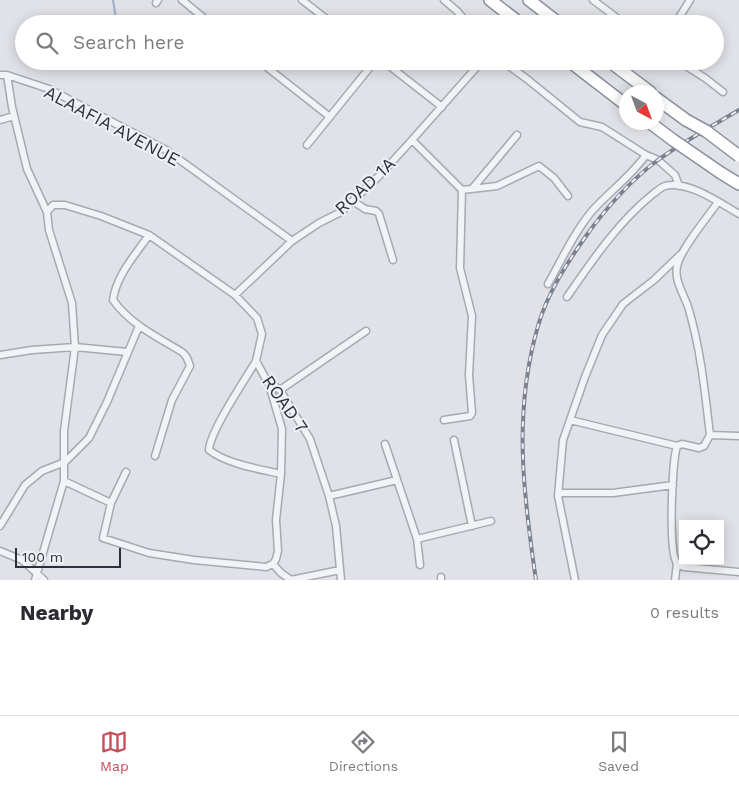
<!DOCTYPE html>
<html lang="en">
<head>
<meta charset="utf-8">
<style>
	body { margin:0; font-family:"Work Sans",sans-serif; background:#f2f2f3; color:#2b2b33 }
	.controls { position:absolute; right:15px; bottom:15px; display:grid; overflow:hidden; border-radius:0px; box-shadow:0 2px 12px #0003 }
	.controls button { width:45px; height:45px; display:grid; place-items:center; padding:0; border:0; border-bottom:1px solid #e1e1e2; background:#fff; color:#2b2b33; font:25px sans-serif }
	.compass { position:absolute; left:619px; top:85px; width:45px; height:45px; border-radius:50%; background:#fff; box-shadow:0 2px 12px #0003; rotate:139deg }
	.scale { position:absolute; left:15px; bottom:12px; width:106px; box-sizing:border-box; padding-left:5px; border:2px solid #2a303e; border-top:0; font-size:14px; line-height:18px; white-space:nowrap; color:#2a303e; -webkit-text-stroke:4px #eff1f5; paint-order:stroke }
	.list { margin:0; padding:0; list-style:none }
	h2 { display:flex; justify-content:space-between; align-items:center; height:65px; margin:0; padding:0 20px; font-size:21px }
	h2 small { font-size:16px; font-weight:400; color:#7c7c81 }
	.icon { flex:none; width:28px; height:28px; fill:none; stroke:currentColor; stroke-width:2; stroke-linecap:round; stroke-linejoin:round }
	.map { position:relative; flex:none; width:739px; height:580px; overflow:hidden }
	.search { position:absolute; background:#fff; box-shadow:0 2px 12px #0003; left:15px; right:15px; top:15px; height:55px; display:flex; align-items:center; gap:12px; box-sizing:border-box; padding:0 18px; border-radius:28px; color:#7c7c81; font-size:19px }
	.sheet { height:135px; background:#fff }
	nav { display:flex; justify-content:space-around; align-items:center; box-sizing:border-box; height:70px; border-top:1px solid #e1e1e2; background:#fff; font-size:14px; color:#7c7c81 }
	nav a { display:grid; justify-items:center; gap:2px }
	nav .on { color:#c54d59 }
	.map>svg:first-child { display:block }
</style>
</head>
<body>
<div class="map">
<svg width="739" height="580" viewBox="0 0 739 580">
	<rect width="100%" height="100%" fill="#e0e2e8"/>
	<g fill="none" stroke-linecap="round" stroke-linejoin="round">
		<path stroke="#9dafc5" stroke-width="2" d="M113 0 116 19"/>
		<defs>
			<path id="street" d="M182 0 211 24
				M302 0 333 24
				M444 0 457 11 468 24
				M593 0 625 24
				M156 3 158 0
				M675 24 690 0
				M259 61 330 117
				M383 61 442 107
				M502 61 527 79 580 122 602 127 646 155 658 160 675 175 679 186
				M678 61 705 78 723 92
				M0 75H7L49 89 166 150 292 241
				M7 75 12 107 27 169 47 212 49 230 72 303 75 347 64 431V481L35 580
				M0 120 14 116
				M412 140 462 190 460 268 472 316 469 375 472 413 470 416 444 420
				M307 145 375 61
				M472 189 517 135
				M462 190 497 186 539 166 554 178 568 196
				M353 201 365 209 376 211 379 214 393 260
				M718 202C707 218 683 246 678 263 672 279 685 295 689 310 701 351 705 393 710 435L704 446 699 448 682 444 677 446C672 461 668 552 677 563 679 565 681 566 684 567L739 572
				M47 212 53 205H65L101 216 149 235 235 295 257 318 262 334 256 361 267 381 280 390 310 439 329 496 336 526 341 580
				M149 235C135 255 116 276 113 300 130 324 157 337 182 352 187 356 188 360 190 366L172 400 155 456
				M548 284C562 259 574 233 592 211 609 192 630 177 646 155
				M235 295 292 241 319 223 341 212 379 176 412 140 482 61
				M567 297C592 261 618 222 653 194 656 192 661 187 665 186 688 180 720 203 739 214
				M0 355 32 350 75 347 127 352
				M256 361C245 380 210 431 209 450 227 464 259 469 281 474
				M280 390 366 331
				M570 420 677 446
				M710 435 739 436
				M454 440 472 526
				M385 444 417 539 420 565
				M126 472 111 503 103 538 149 553 194 560 266 567 273 564 276 559 278 551 276 520 281 474 282 429 268 381
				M64 481 111 503
				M329 496 397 480
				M558 496 563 440 585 377 602 335 623 304 654 280 680 255
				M0 526 25 485 42 471 65 462 89 438 107 402 139 326
				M417 539 491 521
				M0 551 22 560 44 580
				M273 564 281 573 291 580 340 570
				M441 577V580
				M575 580 558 496 561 493H613L673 485
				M675 580 677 563"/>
			<path id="highway" d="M490 0 521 24
				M529 0 560 24
				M569 61 626 105
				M609 61 650 92
				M656 98 686 120
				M649 122 673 140
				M721 173 739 184"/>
		</defs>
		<use href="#street" stroke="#a6a9b2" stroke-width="9"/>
		<use href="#highway" stroke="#888f9d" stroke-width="14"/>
		<use href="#street" stroke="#f2f3f6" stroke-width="6"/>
		<use href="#highway" stroke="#fff" stroke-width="11"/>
		<defs>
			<path id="rail" d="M536 580C523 492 513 412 538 326 547 294 567 263 586 236 605 209 632 179 658 160 684 141 712 126 739 110"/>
		</defs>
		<use href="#rail" stroke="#7a8290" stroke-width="4"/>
		<use href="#rail" stroke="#eff1f5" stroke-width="2" stroke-dasharray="5.5" stroke-linecap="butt"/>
		<defs>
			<path id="highway-bridge" d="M686 120 706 131 739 156
				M673 140 721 173"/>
		</defs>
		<use href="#highway-bridge" stroke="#888f9d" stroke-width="14" stroke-linecap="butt"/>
		<use href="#highway-bridge" stroke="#fff" stroke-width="11"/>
	</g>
	<g text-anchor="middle" stroke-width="4" stroke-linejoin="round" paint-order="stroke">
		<g font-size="18" fill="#2a303e" stroke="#eff1f5">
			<text transform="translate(112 126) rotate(28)" y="6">ALAAFIA AVENUE</text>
			<text transform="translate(365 186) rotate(-43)" y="6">ROAD 1A</text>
			<text transform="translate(285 404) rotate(55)" y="6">ROAD 7</text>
		</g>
	</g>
</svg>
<div class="controls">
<button><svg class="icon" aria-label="locate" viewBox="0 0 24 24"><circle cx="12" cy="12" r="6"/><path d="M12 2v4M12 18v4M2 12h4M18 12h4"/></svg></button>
</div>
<svg class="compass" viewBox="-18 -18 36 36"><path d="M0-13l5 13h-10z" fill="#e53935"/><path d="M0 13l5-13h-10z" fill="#7c7c81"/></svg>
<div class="scale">100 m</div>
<div class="search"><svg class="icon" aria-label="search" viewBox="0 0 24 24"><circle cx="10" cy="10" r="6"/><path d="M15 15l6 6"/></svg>Search here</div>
</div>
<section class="sheet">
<h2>Nearby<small>0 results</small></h2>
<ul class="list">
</ul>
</section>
<nav>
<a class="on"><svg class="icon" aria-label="map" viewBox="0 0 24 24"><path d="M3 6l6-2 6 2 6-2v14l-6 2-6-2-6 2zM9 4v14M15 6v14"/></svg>Map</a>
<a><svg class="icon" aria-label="directions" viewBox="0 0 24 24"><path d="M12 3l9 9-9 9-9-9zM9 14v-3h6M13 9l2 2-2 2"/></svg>Directions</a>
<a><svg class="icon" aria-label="saved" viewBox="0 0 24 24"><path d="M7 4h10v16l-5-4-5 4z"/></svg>Saved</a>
</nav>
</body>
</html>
